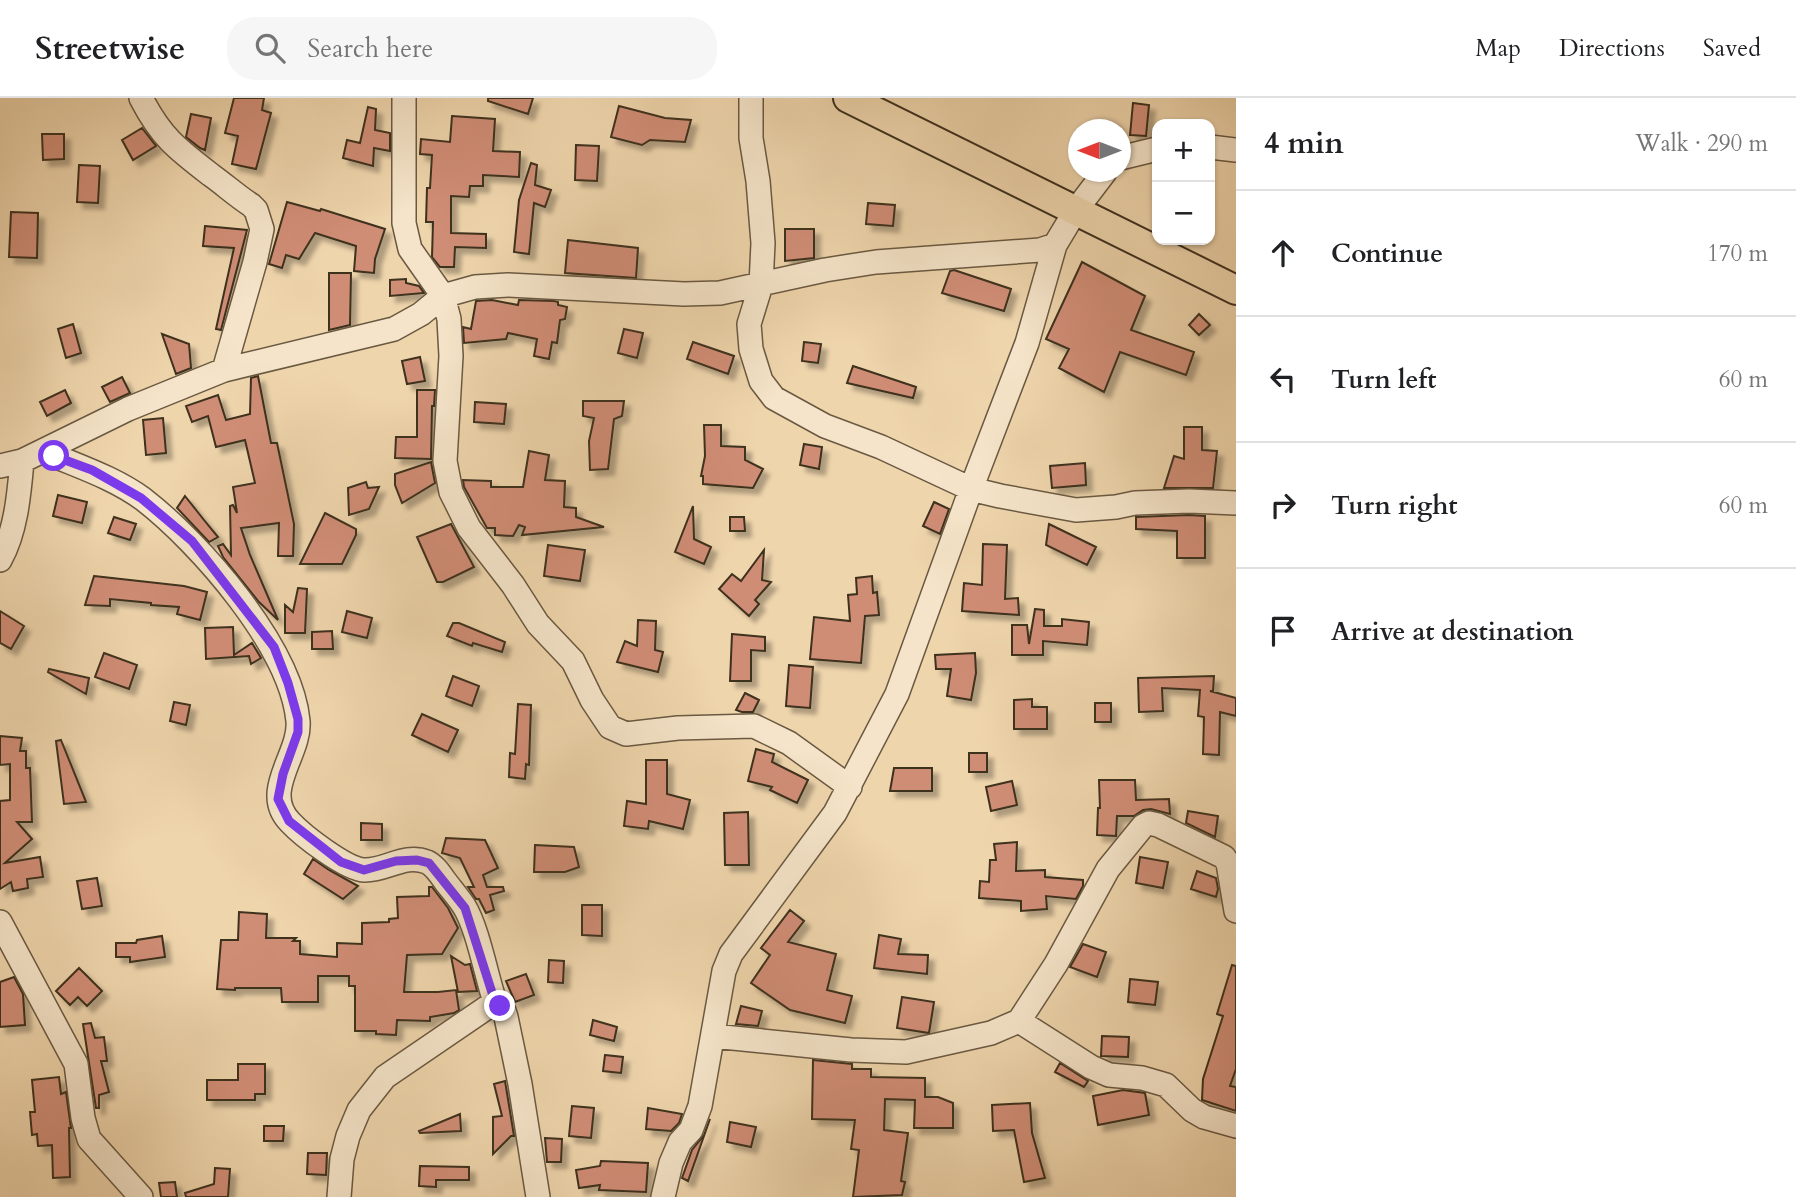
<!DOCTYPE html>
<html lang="en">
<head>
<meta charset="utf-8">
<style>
	body { margin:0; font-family:Cardo,serif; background:#f6f6f6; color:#202124 }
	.controls { position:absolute; right:21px; top:21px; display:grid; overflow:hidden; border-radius:14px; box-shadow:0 2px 5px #0004 }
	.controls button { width:63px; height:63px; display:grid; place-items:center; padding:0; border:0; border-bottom:2px solid #e0e0e0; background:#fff; color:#202124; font:35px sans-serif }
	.compass { position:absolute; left:1068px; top:21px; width:63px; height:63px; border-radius:50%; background:#fff; box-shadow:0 2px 5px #0004; rotate:270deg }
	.stop { position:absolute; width:21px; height:21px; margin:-16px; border:5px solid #7c3aed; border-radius:50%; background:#fff }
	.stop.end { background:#7c3aed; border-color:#fff; box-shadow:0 2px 7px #0008 }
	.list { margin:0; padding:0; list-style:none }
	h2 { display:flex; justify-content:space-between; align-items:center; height:91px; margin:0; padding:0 28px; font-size:30px }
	h2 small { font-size:23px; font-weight:400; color:#757577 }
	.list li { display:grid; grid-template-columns:46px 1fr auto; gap:21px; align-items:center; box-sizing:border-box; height:126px; padding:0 28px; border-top:2px solid #e0e0e0 }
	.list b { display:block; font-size:26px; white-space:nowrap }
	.list em { font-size:23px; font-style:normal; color:#757577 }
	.icon { flex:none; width:38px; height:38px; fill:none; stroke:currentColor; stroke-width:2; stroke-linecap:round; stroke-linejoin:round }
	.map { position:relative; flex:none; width:1236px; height:1099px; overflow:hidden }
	header { display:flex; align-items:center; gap:42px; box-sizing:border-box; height:98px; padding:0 35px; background:#fff; border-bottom:2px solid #e0e0e0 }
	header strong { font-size:33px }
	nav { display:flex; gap:38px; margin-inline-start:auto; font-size:24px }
	.search { width:490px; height:63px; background:#f6f6f6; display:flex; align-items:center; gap:18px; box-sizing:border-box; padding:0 24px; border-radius:28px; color:#757577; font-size:26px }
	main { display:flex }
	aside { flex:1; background:#fff }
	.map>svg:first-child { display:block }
</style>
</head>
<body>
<header>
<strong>Streetwise</strong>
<div class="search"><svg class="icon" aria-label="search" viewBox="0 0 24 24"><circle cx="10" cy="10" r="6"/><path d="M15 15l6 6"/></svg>Search here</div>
<nav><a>Map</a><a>Directions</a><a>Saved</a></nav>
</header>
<main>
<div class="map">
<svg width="1236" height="1099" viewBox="0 0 1236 1099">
	<defs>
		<filter id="shadow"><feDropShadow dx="6" dy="6" stdDeviation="2" flood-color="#0004"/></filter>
	</defs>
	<rect width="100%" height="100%" fill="#efd5ac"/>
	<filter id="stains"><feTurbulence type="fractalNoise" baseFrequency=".00286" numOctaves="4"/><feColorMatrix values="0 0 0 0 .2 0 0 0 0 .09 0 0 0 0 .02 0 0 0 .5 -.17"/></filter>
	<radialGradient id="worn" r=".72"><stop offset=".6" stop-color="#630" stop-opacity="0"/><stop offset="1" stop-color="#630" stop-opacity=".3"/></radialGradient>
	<path fill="#d08d76" stroke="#3e301f" stroke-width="2" filter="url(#shadow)" d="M234 0H264L262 12 271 15 256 71 232 66 238 38 225 35Z
		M488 0H533L528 16 488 3Z
		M1133 5 1149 7 1146 38 1130 37Z
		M619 8 665 20 691 22 685 44 650 42 642 47 611 39Z
		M368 9 376 11 375 32 390 35V53L374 50 373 68 343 60 347 42 360 45Z
		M191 16 211 20 205 52 200 50 186 39Z
		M452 18 495 21 493 53 520 54 519 79 483 77V88H470L469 99 451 98V135L486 136V150L455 149 454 169H440L432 159 433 124H426L427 90H430L432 57 420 56 421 41 450 44Z
		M142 30 156 48 133 62 122 42Z
		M42 36H64V61L43 62Z
		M576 47 599 48 597 83 575 82Z
		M531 65 537 67 535 87 551 92 545 109 534 105 529 156 514 154 519 102Z
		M79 67 100 68 98 105 77 104Z
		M287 104 320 113 321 111 385 131 375 161 374 175 354 173 356 148 315 135 299 161 286 157 282 170 269 166Z
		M868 105 895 107 893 128 866 126Z
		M11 114 38 115 37 160 9 159Z
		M205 128 247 132 221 232 216 231 234 150 203 148Z
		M785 131H814V160L785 163Z
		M568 142 638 150 636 180 565 175Z
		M1082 164 1145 198 1131 232 1194 254 1186 277 1120 254 1104 294 1059 270 1069 251 1046 241Z
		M954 172 1011 191 1004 213 942 195 950 173Z
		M329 175H351L350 227 329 232Z
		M406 181V185L419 188 424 195 390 198V182Z
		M492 202 518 207 519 202 554 203 558 204V207L567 209 565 221 560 222 557 245 552 244 549 261 534 258 537 241 508 235 506 241 464 245 463 229 471 231 476 203Z
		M1199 216 1210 227 1199 237 1189 227Z
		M73 226 81 255 66 260 58 231Z
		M624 231 643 235 637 260 618 255Z
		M162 236 189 246 191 270 176 276Z
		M693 244 734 258 728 276 687 261Z
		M804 244 821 246 818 265 802 263Z
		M420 259 425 283 407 286 402 263Z
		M853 268 916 289 913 300 847 285Z
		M258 278 271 345H277L294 426 293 458H278L279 425 241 430 250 457 278 522 259 504 223 459 218 448 223 446 231 457 230 408 233 407 237 415 233 389 255 385 245 342 216 349 208 318 192 324 186 308 218 297 226 322 250 316 251 280Z
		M122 279 130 295 110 304 102 289Z
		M65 292 71 305 47 318 40 304Z
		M417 292H435L434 308H432L431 361 395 360 396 339H417Z
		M583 303H624L622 318 614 321 608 371 590 372 589 343 594 320 583 318Z
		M475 304 506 306 504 326 474 324Z
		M163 320 166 355 146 357 143 322Z
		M704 327H721V348L745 349V362L763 371 753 390 703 386V378H701L705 358Z
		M1184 329H1202V352L1217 353 1213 390H1164L1174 358 1184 361Z
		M804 346 822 349 819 371 800 367Z
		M529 353 549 357 545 382 565 383 564 409 576 410V419L604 429 522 437 525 429 519 427 513 438 495 437V430H487L464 389 463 382 491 383V389H523Z
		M431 364 435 385 402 405 395 387V376Z
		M1085 365 1086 387 1052 390 1050 368Z
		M366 384 368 390 379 389 369 411 349 417 348 390Z
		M58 397 87 404 82 425 53 418Z
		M185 398 204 422 218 439 209 444 177 410Z
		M934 404 949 411 940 436 923 428Z
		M693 408 694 441 711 449 704 466 675 454Z
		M325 415 356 431V437L342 466H300Z
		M1189 417 1205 418V460H1177V433L1136 431V419Z
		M114 419 136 426 130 442 108 435Z
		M730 419H744L745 433H730Z
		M451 426 474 469 443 484H437L417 439Z
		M1049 426 1096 449 1087 467 1046 447Z
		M983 446 1007 447 1005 501 1018 500 1019 517 962 513 964 485 982 487Z
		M548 447 585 452 580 483 544 478Z
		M764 452 762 482 771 484 755 502 759 506 749 518 719 491 732 476 741 483Z
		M94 478 184 488 207 494 200 522 177 516 179 509 151 507V505L110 501V508L85 507Z
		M872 478 873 495 877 494 879 517 865 518 861 565 810 561 814 519 850 523 848 497 857 496 856 480Z
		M298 490 307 491 305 535H285V507L293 514Z
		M1035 511 1044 512V528H1062V521L1089 524 1087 547 1043 543V557H1012V527H1027L1029 546Z
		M0 513 24 528 11 551 0 545Z
		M347 513 372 520 367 540 342 534Z
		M638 522 656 523 655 552 663 554 658 574 617 564 625 543 637 548Z
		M453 525H459L505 544 502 554 473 545 472 548 447 538Z
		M233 529 234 557 252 545 261 560 251 566 249 558 206 561 205 530Z
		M332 533 333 551H312V534Z
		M732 536 765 539V553L751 552V583H730Z
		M104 555 137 567 129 591 95 579Z
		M975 555 976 575 971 602 947 598 951 571H936L935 557Z
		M789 567 813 569 810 610 786 608Z
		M49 571 89 580 86 596 48 574Z
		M453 578 479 588 472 608 446 598Z
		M1214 578 1213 593H1210L1236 600V618L1220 614 1219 657 1203 656 1204 619 1198 618 1200 592 1162 590 1163 613 1139 614 1138 580Z
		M745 595 759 602 753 614H742L736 612Z
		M1032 601V609H1047V631H1014V602Z
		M174 604 190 607 186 627 170 623Z
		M1095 605H1111V624H1095Z
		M518 606 531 607 529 667 526 666 525 681 509 679 510 655 515 656Z
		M422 616 458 632 448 654 412 637Z
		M0 638 22 640 20 653H26V670H30L32 724H17L32 741 5 765 40 759 43 779 27 781 28 790 13 793 11 784 0 791V703L10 702V666L0 667Z
		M61 642 86 704 64 706 56 643Z
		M756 651 774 656 772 664 808 682 797 705 770 692 772 689 748 683Z
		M969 655H987V674H969Z
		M646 662H667V696L690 702 683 731 649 723 648 731 624 728 627 703 646 706Z
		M894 670H932V693H890Z
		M1099 682H1135L1136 702 1169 701 1170 716 1151 711 1143 712 1134 718H1117L1116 738 1097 737 1098 710H1100Z
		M1012 683 1017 707 991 713 986 689Z
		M1188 713 1218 718 1215 739 1186 725Z
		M748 714 749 767H725L724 715Z
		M361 725 382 726V742H361Z
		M446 740 485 742 498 770 483 777 487 789H503L504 793 490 797 494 812 486 815 479 801H476L468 789H474L460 760 442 755Z
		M1017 744 1016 773 1045 772V779L1083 782V788L1076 801 1046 798 1047 811 1021 813V803L979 800 980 783 989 784 990 762H996L994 746Z
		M535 747 574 749 579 769 565 774H534Z
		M1140 759 1168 764 1163 790 1136 785Z
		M313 761 329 772 358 788 343 801 304 776Z
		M1197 773 1216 780 1218 791 1216 799 1191 791Z
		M97 780 102 808 82 811 77 783Z
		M429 789H432L448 810 458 830 442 856 407 857 404 894H438L456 892 459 912 454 915 430 919V923L397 922 396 937 376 936V933H355V888H349V878H318V904H282L281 890H235V892L217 891 221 842H238L239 814 267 816 266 840H296L293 843H300V856L337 859V845L362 846V825L389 824V821L398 820 397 799 429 798Z
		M582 807H602V838L582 837Z
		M790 812 804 823 788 844 836 856 827 892 852 898 845 925 790 912 751 885 770 857 761 850Z
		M879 837 901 841 898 856 928 857 927 876 874 870Z
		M162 838 165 859 130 864V859H116V845H136L137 842Z
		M1083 846 1106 854 1097 879 1070 869Z
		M451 858 465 867 470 866 477 893 458 894Z
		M549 862 564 863 563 885 548 884Z
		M1232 867 1236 868V971L1230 988 1236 989V1013L1202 1002 1203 981 1223 918 1217 916Z
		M79 870 102 893 87 908 78 899 70 907 56 893Z
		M526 876 534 897 515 904 506 883Z
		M14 879 23 896 25 927 0 929V884Z
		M1130 881 1158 884 1155 907 1128 904Z
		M902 899 934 904 929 935 897 930Z
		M741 908 762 913 758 928 736 926Z
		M593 922 617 929 614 943 590 937Z
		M91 925 95 940 104 939 107 963H101L109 994 99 997V1010H96L83 926Z
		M1102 938 1129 939 1128 959 1101 958Z
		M605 957 623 959 621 975 603 973Z
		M813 962 852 966V971H871V979L925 980V999H938L953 1005V1030H914L915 1002 885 1001 884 1032 908 1035 901 1083 905 1084 902 1097 853 1099 859 1052 851 1051 855 1022 812 1021Z
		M1060 965 1088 983 1084 989 1055 974Z
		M238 966H265V996H255V1002H207V982H238Z
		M59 979 61 996 66 994 71 1030H69L70 1079 53 1080 52 1047 38 1048 37 1036 32 1037 30 1014H35L32 982Z
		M505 983 514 1038H511L493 1056V1019L502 1018 494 986Z
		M1123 992 1145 995 1149 1017 1098 1027 1093 998Z
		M1030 1005 1032 1035 1045 1080 1024 1084 1014 1032 993 1033 992 1007Z
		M572 1008 594 1010 591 1040 569 1038Z
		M648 1010 682 1016 679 1025 671 1033 646 1031Z
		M460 1016 461 1033 420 1035 419 1033Z
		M710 1021 688 1083 682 1080 692 1052 704 1037Z
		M730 1024 756 1029 751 1049 727 1044Z
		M264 1028H284L283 1043H264Z
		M545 1040 562 1041 561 1064H547Z
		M308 1055H327L326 1077 307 1076Z
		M601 1063 648 1065 646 1094 599 1092 600 1087 579 1090 576 1072 600 1068Z
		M420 1068 469 1069V1082H436V1089L419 1088Z
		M215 1070 230 1071 228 1099H186L185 1095 214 1086Z
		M175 1084 177 1099H161L159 1085Z"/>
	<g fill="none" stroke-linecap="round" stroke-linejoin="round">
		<defs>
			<path id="minor" d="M141 0C161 39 177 51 211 77 225 87 237 98 251 107L256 112 262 131 255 164 224 272
				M404 0V125L410 151 443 198 449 221 451 258 445 363 451 394 469 430 513 487 538 526 573 563 592 602 610 629 626 636 678 630 754 628 789 645 850 689
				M751 0V40L758 83 763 145 761 187 749 226 751 251 761 283 774 300 825 328 881 349 971 391 1000 398 1076 412 1116 409 1135 405 1189 403 1236 405
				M1210 49 1236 52
				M1120 60 1157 51
				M43 353C77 368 113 379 143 401 200 445 291 549 298 623 301 656 260 693 290 724 303 738 346 771 364 772 386 773 404 755 427 764 434 767 440 776 445 783 451 791 458 799 464 808 478 831 486 877 495 904
				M0 368 22 363 128 311 224 272 394 231 421 216 443 198 475 189 508 187 684 196 720 195 825 172 876 164 1040 152 1055 147 1076 112 1105 74
				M0 462C16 433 19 397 22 363
				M0 824 76 966 83 1020 89 1041 141 1099
				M1019 923 1056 866 1108 771 1143 728 1149 725 1158 727 1224 759 1228 765 1236 813
				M713 938 851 952 906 954 991 935 1019 923 1091 969 1109 977 1142 980 1166 987 1192 1012 1204 1019 1236 1028
				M339 1099 342 1061 348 1038 359 1012 385 979 495 904 504 913 506 919 520 986 538 1099
				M663 1099 671 1065 680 1044 691 1032 700 1008 724 873 731 856 835 715 897 596 971 391 1027 245 1055 147"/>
			<path id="major" d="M848 0 1236 192"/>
		</defs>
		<use href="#minor" stroke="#6a5942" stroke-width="26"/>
		<use href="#major" stroke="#3e301f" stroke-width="32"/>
		<use href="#minor" stroke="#f5e4c9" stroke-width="23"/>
		<use href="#major" stroke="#efd5ac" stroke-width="28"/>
	</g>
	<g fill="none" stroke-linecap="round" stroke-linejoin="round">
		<path stroke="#7c3aed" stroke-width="9" d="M54 358 92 372 141 400 192 443 274 549 288 585 298 621V634L283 676 278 701 289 723 341 764 364 772 396 763 417 762 429 765 465 810 495 904 500 908"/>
	</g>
	<rect width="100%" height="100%" filter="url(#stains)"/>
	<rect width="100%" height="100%" fill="url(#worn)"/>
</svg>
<div class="controls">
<button>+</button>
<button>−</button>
</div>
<svg class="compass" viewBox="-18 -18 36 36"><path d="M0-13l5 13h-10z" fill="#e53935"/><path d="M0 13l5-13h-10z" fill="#757577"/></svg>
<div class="stop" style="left:54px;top:358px"></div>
<div class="stop end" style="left:500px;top:908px"></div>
</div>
<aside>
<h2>4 min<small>Walk · 290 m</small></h2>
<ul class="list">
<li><svg class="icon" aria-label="ahead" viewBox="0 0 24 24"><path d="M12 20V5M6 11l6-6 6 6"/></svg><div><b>Continue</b></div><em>170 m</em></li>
<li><svg class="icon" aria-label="left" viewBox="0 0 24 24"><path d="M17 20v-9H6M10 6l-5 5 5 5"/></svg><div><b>Turn left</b></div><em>60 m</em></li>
<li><svg class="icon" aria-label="right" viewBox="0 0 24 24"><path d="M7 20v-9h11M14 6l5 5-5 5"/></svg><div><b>Turn right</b></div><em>60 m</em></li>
<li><svg class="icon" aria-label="arrive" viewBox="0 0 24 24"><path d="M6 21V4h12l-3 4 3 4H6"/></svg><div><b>Arrive at destination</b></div></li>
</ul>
</aside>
</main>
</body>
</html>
